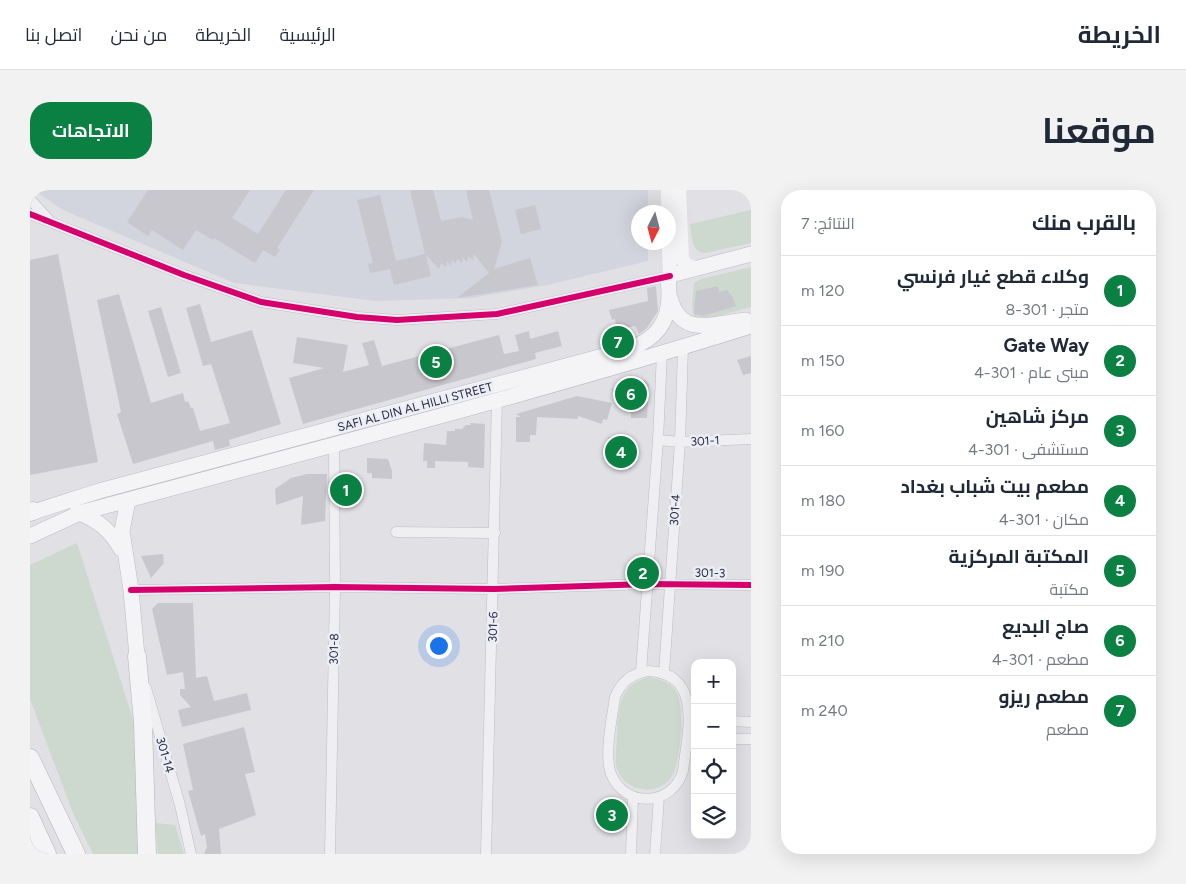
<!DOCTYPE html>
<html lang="ar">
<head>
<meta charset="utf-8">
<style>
	body { margin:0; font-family:Figtree,Cairo,sans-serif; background:#f2f2f3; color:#1f2937; direction:rtl }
	.controls { position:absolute; right:15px; bottom:15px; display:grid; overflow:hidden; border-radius:10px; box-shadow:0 5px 20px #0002 }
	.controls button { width:45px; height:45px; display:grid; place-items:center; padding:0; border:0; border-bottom:1px solid #e0e1e3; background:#fff; color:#1f2937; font:25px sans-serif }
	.compass { position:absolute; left:601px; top:15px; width:45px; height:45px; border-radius:50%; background:#fff; box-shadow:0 5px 20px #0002; rotate:186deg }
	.you { position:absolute; left:408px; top:455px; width:18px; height:18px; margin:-12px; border:4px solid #fff; border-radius:50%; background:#1a73e8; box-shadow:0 0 0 8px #1a73e833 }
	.badge { display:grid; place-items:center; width:32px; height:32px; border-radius:50%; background:#0b8043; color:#fff; font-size:16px; font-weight:700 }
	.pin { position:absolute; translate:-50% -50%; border:2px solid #fff; box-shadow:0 1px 5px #0006 }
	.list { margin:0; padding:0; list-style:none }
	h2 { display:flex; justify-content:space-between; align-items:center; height:65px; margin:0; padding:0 20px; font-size:21px }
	h2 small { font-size:16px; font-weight:400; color:#747a83 }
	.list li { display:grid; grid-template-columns:32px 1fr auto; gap:15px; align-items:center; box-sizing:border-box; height:70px; padding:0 20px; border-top:1px solid #e0e1e3 }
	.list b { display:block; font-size:19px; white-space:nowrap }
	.list p { margin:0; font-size:16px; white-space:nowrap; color:#747a83 }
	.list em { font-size:16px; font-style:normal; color:#747a83 }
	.icon { flex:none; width:28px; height:28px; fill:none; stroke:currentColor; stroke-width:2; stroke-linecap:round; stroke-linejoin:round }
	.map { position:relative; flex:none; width:721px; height:664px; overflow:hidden; direction:ltr; border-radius:20px }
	header { display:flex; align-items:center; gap:30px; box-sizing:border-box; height:70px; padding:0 25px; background:#fff; border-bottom:1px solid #e0e1e3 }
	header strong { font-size:24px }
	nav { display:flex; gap:28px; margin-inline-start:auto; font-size:18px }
	.intro { display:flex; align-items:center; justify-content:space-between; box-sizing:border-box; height:120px; padding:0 30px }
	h1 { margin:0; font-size:35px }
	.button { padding:12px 22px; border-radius:20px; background:#0b8043; color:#fff; font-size:18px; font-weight:700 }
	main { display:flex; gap:30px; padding:0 30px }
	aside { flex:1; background:#fff; border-radius:20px; box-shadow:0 5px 20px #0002 }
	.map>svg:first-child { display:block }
</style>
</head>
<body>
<header>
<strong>الخريطة</strong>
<nav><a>الرئيسية</a><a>الخريطة</a><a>من نحن</a><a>اتصل بنا</a></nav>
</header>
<div class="intro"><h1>موقعنا</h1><a class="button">الاتجاهات</a></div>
<main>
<aside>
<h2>بالقرب منك<small>النتائج: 7</small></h2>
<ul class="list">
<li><span class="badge">1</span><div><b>وكلاء قطع غيار فرنسي</b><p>متجر · 301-8</p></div><em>120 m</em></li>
<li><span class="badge">2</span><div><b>Gate Way</b><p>مبنى عام · 301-4</p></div><em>150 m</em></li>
<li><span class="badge">3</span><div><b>مركز شاهين</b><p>مستشفى · 301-4</p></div><em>160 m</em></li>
<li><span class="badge">4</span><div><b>مطعم بيت شباب بغداد</b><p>مكان · 301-4</p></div><em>180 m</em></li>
<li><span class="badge">5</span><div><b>المكتبة المركزية</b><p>مكتبة</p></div><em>190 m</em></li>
<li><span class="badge">6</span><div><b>صاج البديع</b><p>مطعم · 301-4</p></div><em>210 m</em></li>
<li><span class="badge">7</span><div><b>مطعم ريزو</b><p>مطعم</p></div><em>240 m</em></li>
</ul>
</aside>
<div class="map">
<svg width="721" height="664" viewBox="0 0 721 664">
	<rect width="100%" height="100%" fill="#e0e0e5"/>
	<path fill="#d2d4de" d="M4 0H618V22H608V52L618 53V71L517 95 441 108 345 111 204 93 33 20Z"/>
	<path fill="#cdd9cf" d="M721 20V53L675 63C661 62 662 46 660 34Z
		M721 77V117L669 131C658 124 664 105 664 93L671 89Z
		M47 353 107 542 109 664H63L43 623 0 509V375Z
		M619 487C629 489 639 491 645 500 656 513 651 576 640 589 624 608 591 600 586 575 585 565 587 554 587 544 589 517 588 495 619 487Z
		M125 633 145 635 154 664H128Z"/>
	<path fill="#c7c7cd" d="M118 0H220L202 28 228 44 256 0H284L247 58 250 60 245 67 233 60 225 73 184 48 183 50 166 40 153 60 122 40 118 46 97 32Z
		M380 0H403L411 31 432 27 443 30 436 0H459L472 52 464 79 500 68 508 95 427 108 459 83 444 64 443 70 438 66 437 72 433 67 432 73 427 69 426 74 422 70 421 76 417 71 416 77 411 73 409 79 396 65 401 86 364 95 360 79 340 83 338 74 343 73 327 10 350 5 366 71 395 64Z
		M505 15 511 39 491 44 485 20Z
		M28 64 68 272 0 285V70Z
		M626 96 628 121 617 138 609 144 605 136 595 138 594 134 586 136 585 129 582 130 579 120 618 111 617 98Z
		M688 96 689 102 697 100 702 106 706 116 673 126 664 124 666 101Z
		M89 104 121 213 153 203 155 212 158 211 161 218H163L170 241 200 233 181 174 173 176 156 118 170 114 181 152 222 140 251 234 199 250 200 256 185 260 183 251 103 274 87 224 91 222 67 110Z
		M131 117 151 183 138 187 118 121Z
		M499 141 500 149 528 141 532 156 505 163 506 169 273 234 259 188 294 178 263 173 267 147 318 155 313 182 339 175 332 153 344 150 352 176 469 145 474 164 489 161 485 145Z
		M721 166V183L713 185 707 170Z
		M615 190 619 194 617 228H601L602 210 585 212 582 199Z
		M547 206 582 213 577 230 573 229 572 234 548 226V229L507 227 506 245H500V252H486V227H491L486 224Z
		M440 233 455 234 454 278 438 277V272L405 271V278H397V271H393L394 253 416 255 417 241H425V239H432L436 235H441Z
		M578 247 603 249 602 260 606 261 605 273 602 272 601 279H593L594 273 587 265 577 264Z
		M337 268 358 269 362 281V289L342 288V283H337Z
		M277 284H297L295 331 271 335 273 306 246 315 245 299 261 288Z
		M133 364 134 373 121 388 111 366Z
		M128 413H163L166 488 177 486 184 511 217 503 221 520 152 537 148 520 161 517 150 505V499H155L153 482 137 485 122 419Z
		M214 537 225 582 215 584 226 625 189 639 191 664H174L177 657 175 644 171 646 158 601 163 600 153 554Z"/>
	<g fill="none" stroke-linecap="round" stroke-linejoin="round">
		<defs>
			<path id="street" d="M0 9 19 30
				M0 24 154 85 231 112 327 127 367 130 467 124 640 86
				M628 250 650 252 721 249
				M366 342 465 343
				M101 400 305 397 464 399 618 394 721 395
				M619 481C674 484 657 544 653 581 643 616 595 619 581 584 574 565 582 528 585 507 591 492 602 483 619 481Z
				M611 482 628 250 632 163
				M634 483 650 252 653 157
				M116 498 150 615 161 664
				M702 531 721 532
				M702 549H721
				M300 664 305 397 304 254
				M456 664 467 209
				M601 664 603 607
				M625 664 629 607"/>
			<path id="primary" d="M640 107C650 149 684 133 716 130
				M98 310 92 341 101 400 107 466
				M47 322C68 330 80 340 91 359
				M0 323 69 301 599 159C626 149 639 133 639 104 639 97 637 90 641 85L721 64
				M0 346 50 323C274 262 500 205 721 136"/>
			<path id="highway" d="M0 322 3 321
				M107 466 113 533 117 664
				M0 568 46 664
				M0 627 17 664"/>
		</defs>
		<use href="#street" stroke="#bdbdc3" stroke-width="11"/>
		<use href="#primary" stroke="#bbbdc3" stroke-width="16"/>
		<use href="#highway" stroke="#b2b3ba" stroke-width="19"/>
		<use href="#street" stroke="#efeff2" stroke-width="10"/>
		<path stroke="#f4f4f6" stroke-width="14" d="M638 0V22
			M649 0 652 68 656 75 665 78
			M638 32 640 85"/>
		<use href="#primary" stroke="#f4f4f6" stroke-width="15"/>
		<use href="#highway" stroke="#f4f4f6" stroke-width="18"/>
		<defs>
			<path id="cycleway" d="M0 24 154 85 231 112 327 127 367 130 467 124 640 86
				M101 400 305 397 464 399 618 394 721 395"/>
		</defs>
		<use href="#cycleway" stroke="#eceef6" stroke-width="9"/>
		<use href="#cycleway" stroke="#d6006c" stroke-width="6"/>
	</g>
	<g text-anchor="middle" stroke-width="5" stroke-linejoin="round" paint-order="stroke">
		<g font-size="12" fill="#252940" stroke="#eceef6">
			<text transform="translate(385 217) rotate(-15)" y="4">SAFI AL DIN AL HILLI STREET</text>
			<text transform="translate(675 251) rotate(-3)" y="4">301-1</text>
			<text transform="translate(645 320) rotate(-86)" y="4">301-4</text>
			<text transform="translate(680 383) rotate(1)" y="4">301-3</text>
			<text transform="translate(463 437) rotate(-88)" y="4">301-6</text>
			<text transform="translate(304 459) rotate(-89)" y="4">301-8</text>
			<text transform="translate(135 565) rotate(74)" y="4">301-14</text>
		</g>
	</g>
</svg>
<div class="controls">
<button>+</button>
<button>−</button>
<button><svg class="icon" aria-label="locate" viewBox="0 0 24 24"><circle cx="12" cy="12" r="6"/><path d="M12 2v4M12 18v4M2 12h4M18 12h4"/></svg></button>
<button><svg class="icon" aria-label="layers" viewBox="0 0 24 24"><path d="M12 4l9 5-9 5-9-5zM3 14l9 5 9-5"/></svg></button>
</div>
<svg class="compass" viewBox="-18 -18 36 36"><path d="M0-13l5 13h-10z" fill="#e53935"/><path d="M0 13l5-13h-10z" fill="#747a83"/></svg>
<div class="you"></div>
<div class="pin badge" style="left:316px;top:300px">1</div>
<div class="pin badge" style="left:613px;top:383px">2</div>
<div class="pin badge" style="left:582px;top:625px">3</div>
<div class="pin badge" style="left:591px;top:262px">4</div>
<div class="pin badge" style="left:406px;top:172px">5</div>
<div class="pin badge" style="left:601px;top:204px">6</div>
<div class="pin badge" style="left:588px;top:152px">7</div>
</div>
</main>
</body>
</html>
